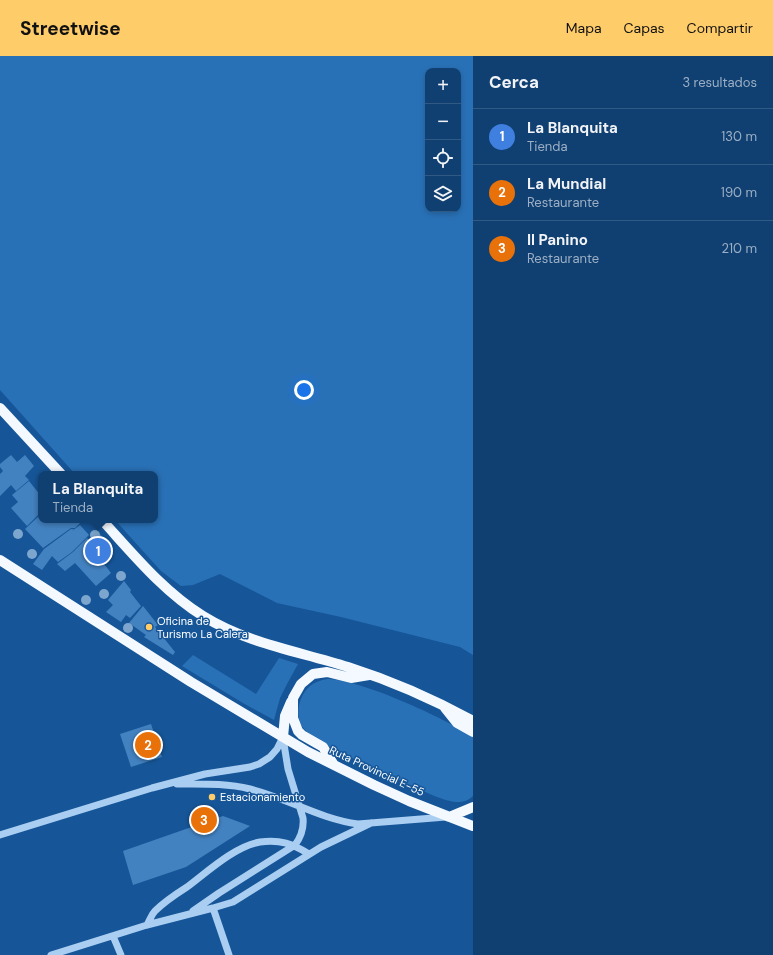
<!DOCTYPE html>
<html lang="es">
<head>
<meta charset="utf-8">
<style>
	body { margin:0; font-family:"DM Sans",sans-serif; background:#1e4b7a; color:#f1f3f6 }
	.controls { position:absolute; right:12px; top:12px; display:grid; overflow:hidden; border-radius:8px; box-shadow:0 2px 6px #0003 }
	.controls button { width:36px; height:36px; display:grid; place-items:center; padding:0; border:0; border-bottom:1px solid #305984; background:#104072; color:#f1f3f6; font:20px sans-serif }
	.you { position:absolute; left:304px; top:334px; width:14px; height:14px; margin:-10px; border:3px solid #fff; border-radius:50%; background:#1a73e8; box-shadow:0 0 0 6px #1a73e833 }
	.badge { display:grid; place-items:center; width:26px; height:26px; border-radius:50%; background:#ffcc6a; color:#fff; font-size:13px; font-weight:700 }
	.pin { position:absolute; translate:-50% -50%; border:2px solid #fff; box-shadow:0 1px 4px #0006 }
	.popup { position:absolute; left:38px; top:415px; width:120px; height:52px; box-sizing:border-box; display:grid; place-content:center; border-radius:8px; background:#104072; filter:drop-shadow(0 1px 3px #0005); font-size:13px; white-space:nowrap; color:#9cafc4 }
	.popup b { font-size:15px; color:#f1f3f6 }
	.popup::after { content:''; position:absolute; left:50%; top:100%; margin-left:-8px; border:8px solid transparent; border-top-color:#104072 }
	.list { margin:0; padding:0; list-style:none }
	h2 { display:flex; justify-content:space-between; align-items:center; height:52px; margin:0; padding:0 16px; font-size:17px }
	h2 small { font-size:13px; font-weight:400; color:#9cafc4 }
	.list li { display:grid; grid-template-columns:26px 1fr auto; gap:12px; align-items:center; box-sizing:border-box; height:56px; padding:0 16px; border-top:1px solid #305984 }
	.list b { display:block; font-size:15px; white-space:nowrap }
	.list p { margin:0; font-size:13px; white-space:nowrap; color:#9cafc4 }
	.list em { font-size:13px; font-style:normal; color:#9cafc4 }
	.icon { flex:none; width:22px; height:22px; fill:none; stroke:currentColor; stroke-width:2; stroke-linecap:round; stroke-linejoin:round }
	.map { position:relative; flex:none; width:473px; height:899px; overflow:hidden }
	header { display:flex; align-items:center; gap:24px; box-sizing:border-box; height:56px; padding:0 20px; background:#ffcc6a; color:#111 }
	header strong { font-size:19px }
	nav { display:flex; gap:22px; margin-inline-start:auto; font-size:14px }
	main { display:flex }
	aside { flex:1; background:#104072 }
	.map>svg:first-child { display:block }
</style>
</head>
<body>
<header>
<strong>Streetwise</strong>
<nav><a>Mapa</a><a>Capas</a><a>Compartir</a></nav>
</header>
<main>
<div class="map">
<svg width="473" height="899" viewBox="0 0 473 899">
	<rect width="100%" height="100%" fill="#165698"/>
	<path fill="#2971b6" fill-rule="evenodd" d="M0 0H473V599L460 591 341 561 277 547 220 518 193 529 181 530 161 515 115 464H155V418H75L0 334ZM428 15H458V153H428Z
		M193 599 256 638 279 602 298 608 287 628 280 642 274 664 243 647 182 610Z
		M327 623C360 623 445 662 473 681V740C470 743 464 746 460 746 445 747 420 733 406 727 386 718 367 709 348 700 334 693 318 686 306 675 293 664 298 640 310 630 315 626 321 624 327 623Z"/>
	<path fill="#4382c1" d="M11 399 17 406 25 399 34 410 25 420 29 424 16 435 11 429 0 440V418L3 415 0 411V408Z
		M29 425 41 440V456L27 470 11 452 18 446 12 439Z
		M41 458V464H81L82 465 75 472H71L43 492 25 473Z
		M80 469 89 479 72 496 58 506 52 500 42 514 33 508 44 493 71 473H74L72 475Z
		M100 478 113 493 101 504 111 517 96 530 75 507 65 515 57 508 73 496 87 482 91 486Z
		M124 525 131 534 130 536 141 550 130 562 126 559 121 566 106 556 113 549 108 544Z
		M143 550 158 569 155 571 175 596 173 599 144 581 146 579 129 567Z
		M151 668 162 701 131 711 120 678Z
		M223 760 250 770 186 811 133 829 123 795Z"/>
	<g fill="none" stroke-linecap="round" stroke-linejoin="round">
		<path stroke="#a9cef2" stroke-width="7" d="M177 728C202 728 227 727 250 733 287 742 320 763 358 768L446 761
			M0 779 152 732 205 718 250 711 259 708 270 701 277 693 283 681
			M213 852 229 899
			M193 855 219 837 295 789C301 781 304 772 303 762L288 713 283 682
			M147 869C150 864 151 859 155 855 164 846 176 838 187 831 207 816 235 790 260 786 280 783 293 788 309 798
			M113 880 121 899
			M51 899 147 869 213 852 233 846 321 791 371 767"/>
		<path stroke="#f4f9ff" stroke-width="10" d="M0 352 61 418
			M102 464C133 498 163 535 203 560 248 588 298 595 348 611 392 625 433 643 473 665
			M0 504 191 626 308 696 374 729 409 745 473 770
			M445 652 457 667 473 676
			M283 681 285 660 291 646
			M334 709 323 691 302 679 298 675 293 662V642L301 628 313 618 327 616 351 622 369 619
			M449 761 473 751"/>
	</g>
	<g fill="#7da6cf">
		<circle cx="18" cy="478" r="5"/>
		<circle cx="95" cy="479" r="5"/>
		<circle cx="32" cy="498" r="5"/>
		<circle cx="121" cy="520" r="5"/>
		<circle cx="104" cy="538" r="5"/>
		<circle cx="86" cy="544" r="5"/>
		<circle cx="128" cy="572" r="5"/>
	</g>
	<g fill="#ffcc6a" stroke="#165698" stroke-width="1.5">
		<circle cx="149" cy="571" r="4"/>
		<circle cx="212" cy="741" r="4"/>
	</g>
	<g text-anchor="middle" stroke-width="3" stroke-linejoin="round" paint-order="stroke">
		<g font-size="11" fill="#fff" stroke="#165698" text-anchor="start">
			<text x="157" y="569">Oficina de<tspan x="157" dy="13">Turismo La Calera</tspan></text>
			<text x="220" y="745">Estacionamiento</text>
		</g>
		<g font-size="11" fill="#fff" stroke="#165698">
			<text transform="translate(377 715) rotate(25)" y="4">Ruta Provincial E-55</text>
		</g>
	</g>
</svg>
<div class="controls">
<button>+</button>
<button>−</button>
<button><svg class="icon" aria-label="locate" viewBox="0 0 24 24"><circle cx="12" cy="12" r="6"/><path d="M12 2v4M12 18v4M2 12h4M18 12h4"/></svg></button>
<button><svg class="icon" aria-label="layers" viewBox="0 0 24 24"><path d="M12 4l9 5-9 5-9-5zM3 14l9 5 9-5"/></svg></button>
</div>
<div class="you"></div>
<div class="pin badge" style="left:98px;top:495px;background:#3f7fe0">1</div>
<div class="popup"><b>La Blanquita</b>Tienda</div>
<div class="pin badge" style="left:148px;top:689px;background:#e8710a">2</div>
<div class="pin badge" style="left:204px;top:764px;background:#e8710a">3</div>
</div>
<aside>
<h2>Cerca<small>3 resultados</small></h2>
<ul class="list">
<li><span class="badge" style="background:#3f7fe0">1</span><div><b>La Blanquita</b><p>Tienda</p></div><em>130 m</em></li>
<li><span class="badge" style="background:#e8710a">2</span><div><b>La Mundial</b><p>Restaurante</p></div><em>190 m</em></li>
<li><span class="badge" style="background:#e8710a">3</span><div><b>Il Panino</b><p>Restaurante</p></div><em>210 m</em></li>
</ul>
</aside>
</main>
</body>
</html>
